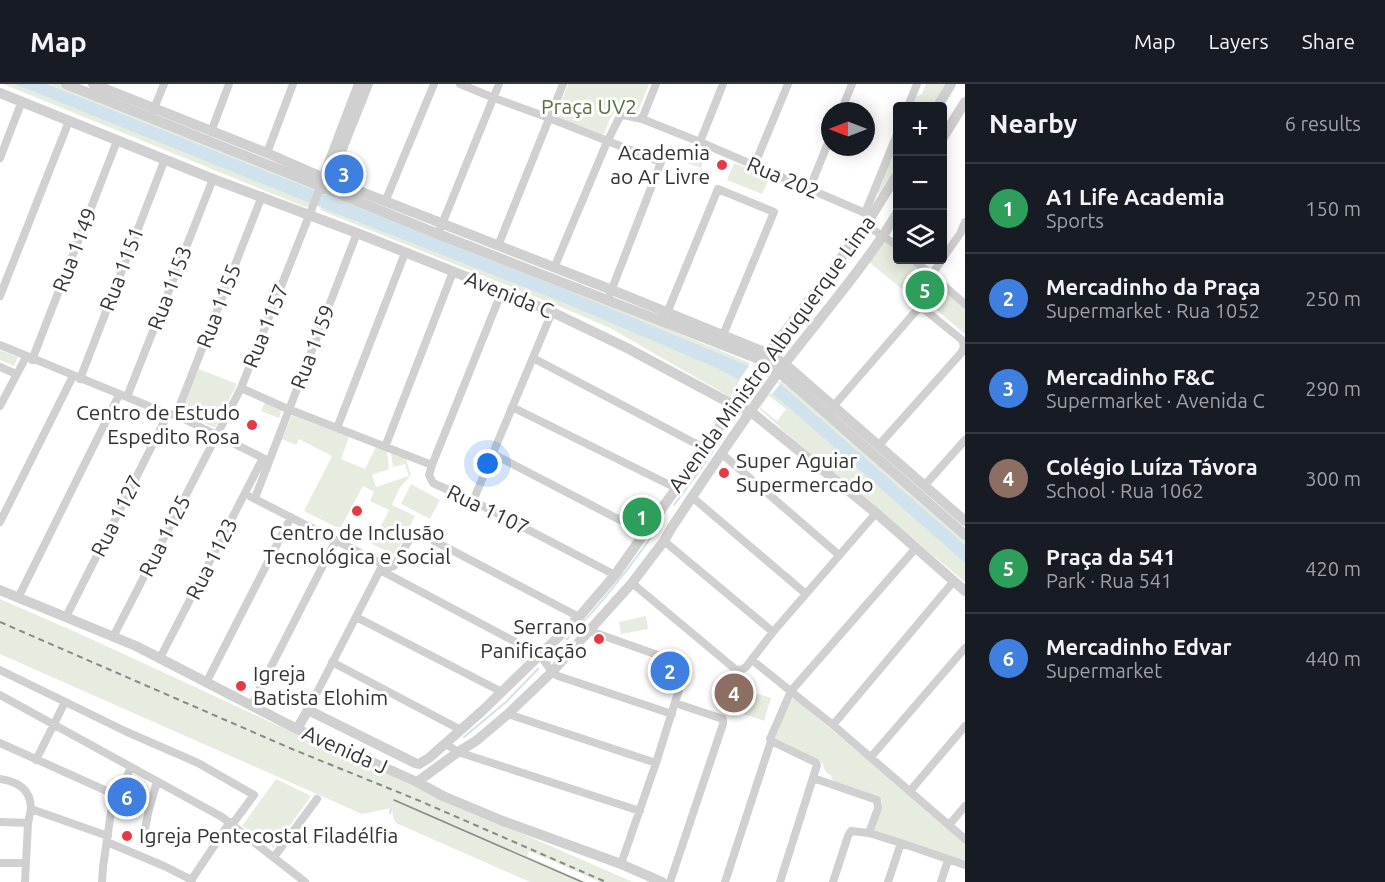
<!DOCTYPE html>
<html lang="en">
<head>
<meta charset="utf-8">
<style>
	body { margin:0; font-family:Ubuntu,sans-serif; background:#20242c; color:#f1f3f6 }
	.controls { position:absolute; right:18px; top:18px; display:grid; overflow:hidden; border-radius:6px; box-shadow:0 3px 15px #0003 }
	.controls button { width:54px; height:54px; display:grid; place-items:center; padding:0; border:0; border-bottom:2px solid #363941; background:#171b24; color:#f1f3f6; font:30px sans-serif }
	.compass { position:absolute; left:821px; top:18px; width:54px; height:54px; border-radius:50%; background:#171b24; box-shadow:0 3px 15px #0003; rotate:270deg }
	.you { position:absolute; left:488px; top:380px; width:21px; height:21px; margin:-15px; border:4px solid #fff; border-radius:50%; background:#1a73e8; box-shadow:0 0 0 9px #1a73e833 }
	.badge { display:grid; place-items:center; width:39px; height:39px; border-radius:50%; background:#db2777; color:#fff; font-size:20px; font-weight:700 }
	.pin { position:absolute; translate:-50% -50%; border:3px solid #fff; box-shadow:0 2px 6px #0006 }
	.list { margin:0; padding:0; list-style:none }
	h2 { display:flex; justify-content:space-between; align-items:center; height:78px; margin:0; padding:0 24px; font-size:26px }
	h2 small { font-size:20px; font-weight:400; color:#9ea1a6 }
	.list li { display:grid; grid-template-columns:39px 1fr auto; gap:18px; align-items:center; box-sizing:border-box; height:90px; padding:0 24px; border-top:2px solid #363941 }
	.list b { display:block; font-size:22px; white-space:nowrap }
	.list p { margin:0; font-size:20px; white-space:nowrap; color:#9ea1a6 }
	.list em { font-size:20px; font-style:normal; color:#9ea1a6 }
	.icon { flex:none; width:33px; height:33px; fill:none; stroke:currentColor; stroke-width:2; stroke-linecap:round; stroke-linejoin:round }
	.map { position:relative; flex:none; width:965px; height:798px; overflow:hidden }
	header { display:flex; align-items:center; gap:36px; box-sizing:border-box; height:84px; padding:0 30px; background:#171b24; border-bottom:2px solid #363941 }
	header strong { font-size:28px }
	nav { display:flex; gap:33px; margin-inline-start:auto; font-size:21px }
	main { display:flex }
	aside { flex:1; background:#171b24 }
	.map>svg:first-child { display:block }
</style>
</head>
<body>
<header>
<strong>Map</strong>
<nav><a>Map</a><a>Layers</a><a>Share</a></nav>
</header>
<main>
<div class="map">
<svg width="965" height="798" viewBox="0 0 965 798">
	<rect width="100%" height="100%" fill="#fff"/>
	<path fill="#e6ecdf" fill-rule="evenodd" d="M3 0H61L205 58 316 105 311 122 305 123Z
		M568 0H649L639 25C633 27 630 26 624 26 611 24 608 41 604 51L557 34 556 32Z
		M926 0H945L933 22H911L915 13 922 10Z
		M897 52V80L879 110 877 108Z
		M691 70 704 75 701 84 687 79Z
		M734 79 770 93 762 110 727 96Z
		M326 110 620 225 750 279 730 313 610 244 561 223 320 126Z
		M884 157 897 163 898 176H912L965 221V250L920 212 913 214 869 178Z
		M0 266 18 273 14 282 0 276Z
		M196 284 237 300 215 344 179 327Z
		M782 296 965 455V498L786 349 760 325 759 322ZM769 312 786 325 777 337 760 323Z
		M265 318 282 325 279 334 261 327Z
		M292 331 349 353 341 375 365 385 376 363 387 367 389 385 372 391 376 403 409 392 405 380 393 383 391 369 406 375 411 391 399 405 392 421 415 432 395 471 372 460 389 426 370 417 374 408 363 402 341 443H336L304 427 332 372 299 355 296 361 282 355Z
		M411 400 440 416 430 435 401 420Z
		M0 515 78 549 333 667 633 798H600L529 767 527 772 586 798H530L396 739 393 733 392 724 362 730 0 570Z
		M646 532 648 545 621 550 619 538Z
		M743 605 771 614 764 637 736 627Z
		M792 615H795L965 758V779L875 749 873 745 882 718 881 716 836 700 831 694 832 692C826 689 824 686 823 680L819 677 776 658 774 654Z
		M276 695 311 712 274 764 242 742Z"/>
	<path fill="#cfe2ee" d="M15 0H46L566 206 749 282 777 297 965 461V479L785 320 772 310 739 296 721 286 560 217 325 125Z"/>
	<path fill="#fff" d="M749 282 780 300 772 310 739 296Z"/>
	<g fill="none" stroke-linecap="round" stroke-linejoin="round">
		<path stroke="#cfe2ee" stroke-width="2" d="M674 421 698 389 723 352
			M567 555C601 521 629 485 656 446
			M464 653 506 618 538 585
			M390 729 391 725"/>
		<path stroke="#d0d0d0" stroke-width="8" d="M460 0 494 14 549 34 661 78 610 210
			M908 22 917 0
			M153 27 164 0
			M841 27 852 0
			M642 35 656 0
			M211 48 229 0
			M700 58 723 0
			M267 69 293 0
			M0 74 22 17
			M754 82 788 0
			M809 106 830 54
			M385 118 434 0
			M865 129 898 48
			M866 141 898 162
			M438 150 499 0
			M498 162 563 0
			M942 175 960 150 965 138
			M914 176 965 220
			M554 184 607 58 619 34 623 31 642 35 700 58 865 129 871 133
			M932 190 942 176
			M0 212 69 37
			M662 231 667 229 718 105 774 128 721 256
			M0 261 168 330 176 331 269 377
			M533 274 704 364
			M32 276 117 57
			M0 283 16 290
			M80 295 165 75
			M241 304 288 325 432 381 429 391 433 399 473 417 615 491
			M127 313 213 95
			M0 322 26 273
			M512 323 676 404
			M831 325 915 228 920 224 925 226 962 256 964 262 962 268 879 361
			M176 331 262 112
			M337 344 405 169
			M385 363 453 188
			M493 370 645 449
			M722 370 839 471
			M432 381 502 207
			M925 401 965 356
			M251 413 384 481
			M692 413 806 510
			M255 414 357 149
			M473 417 552 228
			M0 438 73 292
			M664 457 773 548
			M380 486 540 571 552 588 558 592 672 630
			M632 499 735 585 741 586 746 583 773 548 876 429
			M19 512 119 311
			M66 533 168 330
			M356 533 502 608
			M590 547 683 580 686 583 656 679 621 780
			M113 553 241 304 320 104
			M160 574 263 374
			M752 576 833 641 965 755
			M332 578 461 646
			M0 586 127 648 198 679 254 711 234 738H230L190 798
			M206 599 291 433
			M0 611 222 733 305 798
			M251 622 336 456
			M308 626 380 486 384 481 388 484 394 482 412 451 416 449H419L579 533
			M508 630 656 679
			M833 641 953 498
			M771 657 815 678 817 681 780 798
			M0 659 118 712
			M446 660 458 668 640 727
			M871 673 965 564
			M36 676 65 618
			M813 694 877 716 878 724 869 749
			M0 695C18 698 31 705 31 725L108 752
			M910 707 965 642
			M0 738 28 739
			M949 741 965 722
			M145 745 149 725 157 698
			M107 758 164 782 192 796
			M274 773 317 715
			M0 779H26
			M25 798 28 739 31 725
			M102 798 103 783 111 728 131 683
			M670 798 723 640V635L675 619
			M725 798 771 657 770 655 791 607 915 465
			M833 798 848 752 851 747 869 749 901 759 965 781
			M888 798 901 759
			M941 798 948 776"/>
		<path stroke="#d0d0d0" stroke-width="10" d="M66 0 318 101
			M93 0 267 69 322 93
			M0 9 213 95 357 149 502 207 552 228 627 264 728 318 750 327 876 429 965 507
			M938 22 951 0
			M942 55 965 18
			M324 92 359 0
			M330 95 368 0
			M331 96V102L327 105H322L318 101 320 94C324 91 328 91 331 96L612 206 769 270 785 280 965 437
			M327 105 438 150 764 277 779 288 965 451
			M0 506 136 562 297 645 417 698 443 712 503 737 621 780 662 798
			M297 645 308 626 415 679 419 680 429 674 482 627 579 533 615 491 735 321 774 262 866 141 898 89
			M417 698 458 668 476 657 508 630 552 588 632 499 664 457 672 443C709 388 746 331 786 278 824 229 865 182 898 128"/>
		<path stroke="#888" stroke-width="1.5" d="M394 716 582 798"/>
		<path stroke="#888" stroke-width="2" stroke-dasharray="6 4.5" stroke-linecap="butt" d="M0 538 292 665 420 717 606 798"/>
	</g>
	<g fill="#e63946" stroke="#fff" stroke-width="2">
		<circle cx="722" cy="81" r="6"/>
		<circle cx="252" cy="341" r="6"/>
		<circle cx="724" cy="389" r="6"/>
		<circle cx="357" cy="427" r="6"/>
		<circle cx="599" cy="555" r="6"/>
		<circle cx="241" cy="602" r="6"/>
		<circle cx="127" cy="752" r="6"/>
	</g>
	<g text-anchor="middle" stroke-width="6" stroke-linejoin="round" paint-order="stroke">
		<g font-size="21" fill="#56703f" stroke="#fff">
			<text x="589" y="30">Praça UV2</text>
		</g>
		<g font-size="21" fill="#333" stroke="#fff" text-anchor="end">
			<text x="710" y="76">Academia<tspan x="710" dy="24">ao Ar Livre</tspan></text>
			<text x="240" y="336">Centro de Estudo<tspan x="240" dy="24">Espedito Rosa</tspan></text>
			<text x="736" y="384" text-anchor="start">Super Aguiar<tspan x="736" dy="24">Supermercado</tspan></text>
			<text x="357" y="456" text-anchor="middle">Centro de Inclusão<tspan x="357" dy="24">Tecnológica e Social</tspan></text>
			<text x="587" y="550">Serrano<tspan x="587" dy="24">Panificação</tspan></text>
			<text x="253" y="597" text-anchor="start">Igreja<tspan x="253" dy="24">Batista Elohim</tspan></text>
			<text x="139" y="759" text-anchor="start">Igreja Pentecostal Filadélfia</text>
		</g>
		<g font-size="21" fill="#333" stroke="#fff">
			<text transform="translate(783 94) rotate(23)" y="7">Rua 202</text>
			<text transform="translate(75 166) rotate(-69)" y="7">Rua 1149</text>
			<text transform="translate(122 185) rotate(-69)" y="7">Rua 1151</text>
			<text transform="translate(170 204) rotate(-69)" y="7">Rua 1153</text>
			<text transform="translate(509 211) rotate(22)" y="7">Avenida C</text>
			<text transform="translate(219 222) rotate(-69)" y="7">Rua 1155</text>
			<text transform="translate(266 242) rotate(-68)" y="7">Rua 1157</text>
			<text transform="translate(313 263) rotate(-69)" y="7">Rua 1159</text>
			<text transform="translate(772 270) rotate(-54)" y="7">Avenida Ministro Albuquerque Lima</text>
			<text transform="translate(488 426) rotate(26)" y="7">Rua 1107</text>
			<text transform="translate(117 432) rotate(-63)" y="7">Rua 1127</text>
			<text transform="translate(165 452) rotate(-63)" y="7">Rua 1125</text>
			<text transform="translate(212 475) rotate(-63)" y="7">Rua 1123</text>
			<text transform="translate(345 666) rotate(24)" y="7">Avenida J</text>
		</g>
	</g>
</svg>
<div class="controls">
<button>+</button>
<button>−</button>
<button><svg class="icon" aria-label="layers" viewBox="0 0 24 24"><path d="M12 4l9 5-9 5-9-5zM3 14l9 5 9-5"/></svg></button>
</div>
<svg class="compass" viewBox="-18 -18 36 36"><path d="M0-13l5 13h-10z" fill="#e53935"/><path d="M0 13l5-13h-10z" fill="#9ea1a6"/></svg>
<div class="you"></div>
<div class="pin badge" style="left:642px;top:433px;background:#2e9e5b">1</div>
<div class="pin badge" style="left:670px;top:587px;background:#3f7fe0">2</div>
<div class="pin badge" style="left:344px;top:90px;background:#3f7fe0">3</div>
<div class="pin badge" style="left:734px;top:609px;background:#8d6e63">4</div>
<div class="pin badge" style="left:925px;top:206px;background:#2e9e5b">5</div>
<div class="pin badge" style="left:127px;top:713px;background:#3f7fe0">6</div>
</div>
<aside>
<h2>Nearby<small>6 results</small></h2>
<ul class="list">
<li><span class="badge" style="background:#2e9e5b">1</span><div><b>A1 Life Academia</b><p>Sports</p></div><em>150 m</em></li>
<li><span class="badge" style="background:#3f7fe0">2</span><div><b>Mercadinho da Praça</b><p>Supermarket · Rua 1052</p></div><em>250 m</em></li>
<li><span class="badge" style="background:#3f7fe0">3</span><div><b>Mercadinho F&amp;C</b><p>Supermarket · Avenida C</p></div><em>290 m</em></li>
<li><span class="badge" style="background:#8d6e63">4</span><div><b>Colégio Luíza Távora</b><p>School · Rua 1062</p></div><em>300 m</em></li>
<li><span class="badge" style="background:#2e9e5b">5</span><div><b>Praça da 541</b><p>Park · Rua 541</p></div><em>420 m</em></li>
<li><span class="badge" style="background:#3f7fe0">6</span><div><b>Mercadinho Edvar</b><p>Supermarket</p></div><em>440 m</em></li>
</ul>
</aside>
</main>
</body>
</html>
